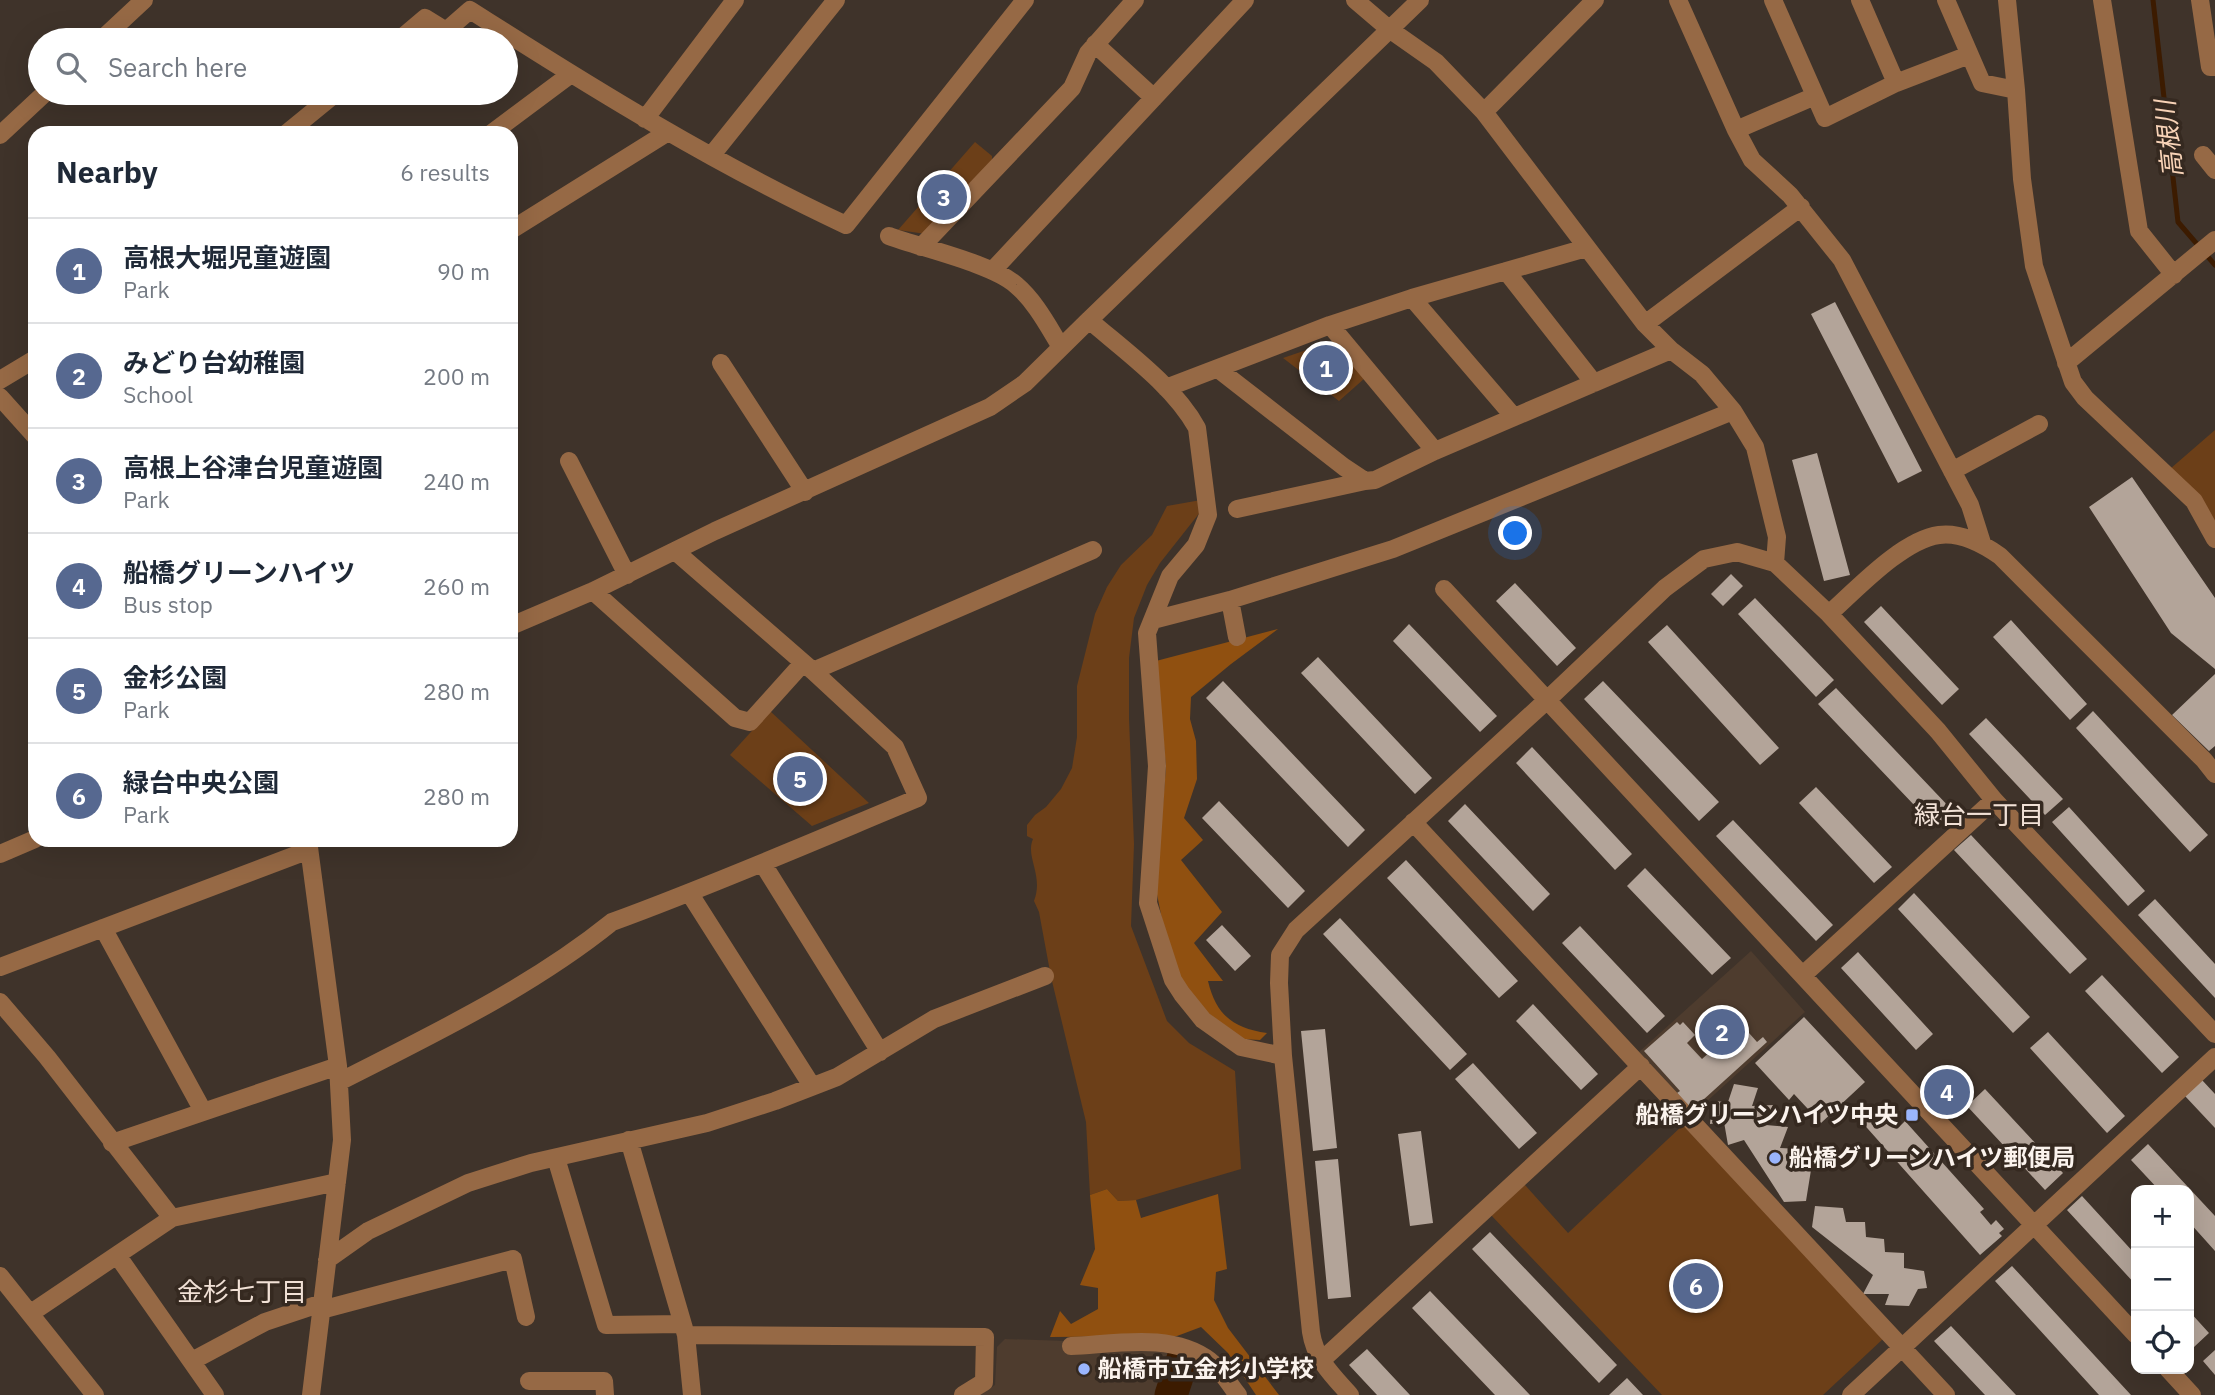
<!DOCTYPE html>
<html lang="en">
<head>
<meta charset="utf-8">
<style>
	body { margin:0; font-family:"IBM Plex Sans","Noto Sans JP",sans-serif; background:#f2f2f3; color:#1f2937 }
	.controls { position:absolute; right:21px; bottom:21px; display:grid; overflow:hidden; border-radius:14px; box-shadow:0 7px 28px #0002 }
	.controls button { width:63px; height:63px; display:grid; place-items:center; padding:0; border:0; border-bottom:2px solid #e0e1e3; background:#fff; color:#1f2937; font:35px sans-serif }
	.you { position:absolute; left:1516px; top:534px; width:24px; height:24px; margin:-18px; border:5px solid #fff; border-radius:50%; background:#1a73e8; box-shadow:0 0 0 10px #1a73e833 }
	.badge { display:grid; place-items:center; width:46px; height:46px; border-radius:50%; background:#566890; color:#fff; font-size:23px; font-weight:700 }
	.pin { position:absolute; translate:-50% -50%; border:4px solid #fff; box-shadow:0 2px 7px #0006 }
	.list { margin:0; padding:0; list-style:none }
	h2 { display:flex; justify-content:space-between; align-items:center; height:91px; margin:0; padding:0 28px; font-size:30px }
	h2 small { font-size:23px; font-weight:400; color:#747a83 }
	.list li { display:grid; grid-template-columns:46px 1fr auto; gap:21px; align-items:center; box-sizing:border-box; height:105px; padding:0 28px; border-top:2px solid #e0e1e3 }
	.list b { display:block; font-size:26px; white-space:nowrap }
	.list p { margin:0; font-size:23px; white-space:nowrap; color:#747a83 }
	.list em { font-size:23px; font-style:normal; color:#747a83 }
	.icon { flex:none; width:38px; height:38px; fill:none; stroke:currentColor; stroke-width:2; stroke-linecap:round; stroke-linejoin:round }
	.map { position:relative; flex:none; width:2215px; height:1395px; overflow:hidden }
	.search { position:absolute; background:#fff; box-shadow:0 7px 28px #0002; left:28px; top:28px; width:490px; height:77px; display:flex; align-items:center; gap:18px; box-sizing:border-box; padding:0 24px; border-radius:38px; color:#747a83; font-size:26px }
	.panel { position:absolute; background:#fff; box-shadow:0 7px 28px #0002; left:28px; top:126px; width:490px; height:721px; border-radius:21px }
	.map>svg:first-child { display:block }
</style>
</head>
<body>
<div class="map">
<svg width="2215" height="1395" viewBox="0 0 2215 1395">
	<rect width="100%" height="100%" fill="#3f332a"/>
	<path fill="#4e3c2e" d="M1751 951 1805 1012 1694 1113 1639 1052Z
		M1005 1339 1066 1341 1179 1353 1163 1395H979L995 1385 997 1347Z"/>
	<path fill="#6c3f18" d="M975 142 992 156V164L926 234 898 230Z
		M1324 344 1338 346 1365 378 1339 401 1283 358Z
		M2215 430V530L2170 469Z
		M1201 500V511L1160 563 1147 585 1134 618 1129 658V718L1134 844 1131 926 1167 1021 1189 1043 1235 1071 1241 1169 1136 1200 1118 1201 1107 1189 1090 1195 1086 1122 1051 977 1039 912 1034 901C1044 875 1025 857 1033 839L1027 836V825L1035 815 1046 807 1061 789 1072 768 1077 737V686L1095 614 1107 587 1121 565 1152 535 1167 506Z
		M770 711 869 803 812 826 730 755Z
		M1683 1125 1884 1338 1823 1395H1662L1490 1214 1525 1185 1568 1233Z"/>
	<path fill="#905010" d="M1278 629 1231 664 1191 697 1190 719 1196 741 1197 779 1184 818 1203 840 1181 860 1222 912 1194 943 1223 981H1208C1216 1015 1233 1028 1267 1033L1260 1040 1241 1039 1194 1002 1169 955 1156 889 1166 767 1156 661Z
		M1107 1189 1118 1201 1136 1200 1141 1218 1218 1194 1227 1269 1216 1272 1214 1300 1228 1328 1279 1395H1256L1228 1353 1201 1327 1177 1336 1050 1337 1060 1311 1071 1324 1098 1309V1288L1080 1285 1095 1249 1090 1195Z"/>
	<g fill="none" stroke-linecap="round" stroke-linejoin="round">
		<path stroke="#3c1b00" stroke-width="5" d="M2153 0 2178 222 2215 265"/>
		<path stroke="#3c1b00" stroke-width="33" d="M1171 1395 1184 1356"/>
	</g>
	<path fill="#b3a499" d="M1835 302 1922 471 1898 483 1811 314Z
		M1817 453 1850 575 1824 581 1792 460Z
		M2132 477 2215 598V669L2171 633 2089 507Z
		M1731 574 1743 586 1723 606 1711 594Z
		M1515 583 1576 648 1557 666 1496 601Z
		M1755 598 1834 680 1816 697 1738 614Z
		M1881 606 1959 689 1942 705 1864 622Z
		M2011 620 2087 704 2070 720 1993 637Z
		M1409 624 1497 716 1480 732 1393 641Z
		M1667 625 1779 748 1760 765 1648 642Z
		M1318 657 1432 778 1415 794 1301 673Z
		M2215 674V746L2209 751 2172 715Z
		M1223 681 1365 830 1348 847 1206 698Z
		M1603 681 1719 802 1699 821 1584 699Z
		M1836 688 1953 811 1935 827 1818 704Z
		M2093 711 2208 835 2190 852 2076 728Z
		M1986 718 2063 799 2045 815 1969 734Z
		M1532 747 1632 854 1615 870 1516 763Z
		M1816 787 1892 867 1874 883 1799 803Z
		M1219 801 1305 891 1288 908 1202 818Z
		M1465 804 1550 894 1533 911 1448 821Z
		M2069 807 2145 891 2128 906 2052 822Z
		M1733 820 1833 925 1816 941 1716 836Z
		M1971 835 2087 959 2070 974 1954 850Z
		M1406 860 1518 981 1499 998 1387 878Z
		M1645 868 1731 958 1712 975 1627 886Z
		M1914 893 2030 1017 2013 1033 1898 909Z
		M2155 899 2215 964V998L2138 915Z
		M1340 918 1467 1054 1450 1070 1323 934Z
		M1222 925 1251 956 1235 971 1206 940Z
		M1580 926 1665 1016 1647 1033 1562 943Z
		M1858 952 1933 1034 1916 1050 1841 968Z
		M2102 975 2179 1057 2162 1073 2085 991Z
		M1533 1004 1598 1074 1581 1090 1516 1021Z
		M1804 1017 1865 1082 1821 1123 1794 1094 1789 1100 1755 1063Z
		M1677 1022 1680 1025 1683 1022 1695 1035 1687 1043 1702 1059 1741 1024 1757 1042 1763 1037 1767 1042 1692 1110 1677 1093 1680 1091 1644 1051Z
		M1325 1029 1337 1148 1313 1151 1301 1031Z
		M2048 1032 2125 1116 2107 1133 2030 1048Z
		M1473 1063 1537 1133 1519 1149 1455 1079Z
		M2202 1080 2215 1094V1128L2185 1096Z
		M1734 1084 1758 1088 1752 1106 1773 1105 1766 1125 1788 1127 1780 1148 1801 1149 1793 1170H1811L1806 1201 1784 1202 1744 1140 1728 1145 1724 1122 1710 1124 1712 1101 1728 1102Z
		M1985 1089 2063 1173 2045 1190 1967 1106Z
		M1879 1103 1883 1106 1886 1103 1893 1110 1889 1115 1899 1127 1905 1121 1984 1209 1980 1212 1991 1225 1996 1220 2004 1229 1999 1233 2002 1236 1980 1255 1860 1120Z
		M1421 1131 1433 1223 1410 1226 1398 1134Z
		M2148 1144 2215 1216V1251L2189 1222V1190H2159L2131 1160Z
		M1338 1159 1351 1297 1328 1299 1315 1161Z
		M2082 1196 2136 1255V1285L2067 1210Z
		M1815 1206 1843 1208 1846 1222H1865L1866 1237 1884 1239 1885 1252 1904 1253V1268L1924 1271 1927 1288 1918 1289 1909 1306 1885 1305 1889 1294H1863L1873 1275 1812 1227Z
		M1490 1232 1617 1365 1599 1383 1472 1249Z
		M2012 1266 2131 1395H2099L1995 1281Z
		M1430 1291 1530 1395H1495L1412 1308Z
		M2189 1311 2209 1333 2194 1347 2189 1342Z
		M1951 1326 2016 1395H1985L1934 1341Z
		M1367 1349 1410 1395H1377L1349 1365Z
		M2215 1350V1375L2203 1361Z
		M1627 1378 1643 1395H1609Z"/>
	<g fill="none" stroke-linecap="round" stroke-linejoin="round">
		<path stroke="#966945" stroke-width="18" d="M1355 0 1389 29 1436 62 1484 112 1645 324 1671 350 1702 374 1733 411 1755 447 1777 537 1775 563
			M1678 0 1736 130 1752 160 1790 195 1842 260 1970 505 1982 543
			M1773 0 1825 118 1896 83 1969 55
			M1860 0 1896 83
			M1946 0 1982 83 2016 90
			M2007 0 2016 90 2022 179 2034 266 2073 382 2085 398 2194 501 2215 539
			M2102 0 2139 231 2174 275
			M2200 0 2210 67H2215
			M101 40 144 0
			M399 40 425 18 446 31 470 10C592 88 715 164 846 225L1025 0
			M1095 44 1154 98
			M1484 112 1595 0
			M645 119 735 0
			M1736 130 1815 96
			M287 133 336 93
			M492 133 571 74
			M0 135 45 93
			M2203 155 2215 170
			M711 156 836 0
			M511 230 668 132
			M889 236C921 248 993 264 1016 285 1035 301 1048 326 1061 347
			M921 247 1072 88 1088 53 1135 0
			M993 270 1245 0
			M1506 271 1594 383
			M1412 298 1514 417
			M1089 320 1420 0
			M1645 324 1801 207
			M1330 325 1435 451
			M721 363 805 492
			M2066 363 2215 240
			M1218 369 1344 467 1365 481 1375 480 1435 451 1671 350
			M0 380 35 359
			M1166 388 1330 325 1412 298 1586 248
			M0 397 35 436
			M569 461 627 575
			M1952 471 2039 424
			M1237 509 1365 481
			M1444 589 2136 1335
			M593 591 735 718 750 722 803 663
			M1230 600 1237 637
			M1829 614C1856 590 1902 540 1939 535 1961 532 1983 544 2000 556L2204 760 2215 774
			M1153 620 1230 600 1393 549 1733 411
			M511 626 593 591 715 531 990 407 1025 383 1089 320C1125 351 1174 386 1197 428L1208 515 1196 545 1170 576 1147 633 1157 766 1148 903 1173 980 1182 994 1203 1020 1241 1047 1283 1056
			M813 671 1093 550
			M1413 822 1946 1395
			M308 840 338 1066 342 1140 311 1395
			M0 854 35 839
			M763 864 880 1052
			M690 894 812 1086
			M103 928 203 1111
			M0 967 309 850
			M1803 975 1994 800
			M0 1002 47 1057 172 1218
			M339 1082C433 1034 530 988 612 922 716 884 817 840 918 798L895 747 813 671 675 551
			M629 1140 686 1335 692 1395
			M112 1143 338 1066
			M556 1158 606 1325 682 1324
			M117 1255 215 1395
			M327 1260 368 1231 468 1183 531 1163 707 1123 775 1101 837 1077 934 1019 1045 976
			M0 1276 95 1395
			M321 1310 513 1259 526 1317
			M31 1313 172 1218 337 1182
			M686 1335 985 1337 984 1382 963 1395
			M1071 1346C1116 1344 1172 1332 1210 1361 1221 1369 1229 1384 1238 1395
			M192 1361 265 1322 322 1303
			M1321 1361 1641 1066
			M2168 1369 2192 1395
			M529 1381H604L605 1395
			M1350 1395C1332 1375 1315 1359 1311 1332L1283 1056 1279 983 1280 955 1296 930 1546 701 1665 588 1704 559 1737 552 1775 563 1829 614 1938 731 1994 800 2215 1034
			M1851 1395 2215 1057"/>
	</g>
	<g fill="#9ab5fd" stroke="#352920" stroke-width="2.5">
		<rect x="1905" y="1108" width="14" height="14" rx="3.5"/>
		<circle cx="1775" cy="1158" r="7"/>
		<circle cx="1084" cy="1369" r="7"/>
	</g>
	<g text-anchor="middle" stroke-width="7" stroke-linejoin="round" paint-order="stroke">
		<g font-size="24" font-weight="bold" fill="#fbf3ed" stroke="#352920" text-anchor="start">
			<text x="1898" y="1123" text-anchor="end">船橋グリーンハイツ中央</text>
			<text x="1789" y="1166">船橋グリーンハイツ郵便局</text>
			<text x="1098" y="1377">船橋市立金杉小学校</text>
		</g>
		<g font-size="26" font-style="italic" fill="#f8d3b7" stroke="#352920">
			<text transform="translate(2169 139) rotate(-96)" y="9">高根川</text>
		</g>
		<g font-size="26" fill="#f1e1d6" stroke="#352920">
			<text x="1979" y="824">緑台一丁目</text>
			<text x="242" y="1301">金杉七丁目</text>
		</g>
	</g>
</svg>
<div class="controls">
<button>+</button>
<button>−</button>
<button><svg class="icon" aria-label="locate" viewBox="0 0 24 24"><circle cx="12" cy="12" r="6"/><path d="M12 2v4M12 18v4M2 12h4M18 12h4"/></svg></button>
</div>
<div class="you"></div>
<div class="pin badge" style="left:1326px;top:368px">1</div>
<div class="pin badge" style="left:1722px;top:1032px">2</div>
<div class="pin badge" style="left:944px;top:197px">3</div>
<div class="pin badge" style="left:1947px;top:1092px">4</div>
<div class="pin badge" style="left:800px;top:779px">5</div>
<div class="pin badge" style="left:1696px;top:1286px">6</div>
<div class="search"><svg class="icon" aria-label="search" viewBox="0 0 24 24"><circle cx="10" cy="10" r="6"/><path d="M15 15l6 6"/></svg>Search here</div>
<section class="panel">
<h2>Nearby<small>6 results</small></h2>
<ul class="list">
<li><span class="badge">1</span><div><b>高根大堀児童遊園</b><p>Park</p></div><em>90 m</em></li>
<li><span class="badge">2</span><div><b>みどり台幼稚園</b><p>School</p></div><em>200 m</em></li>
<li><span class="badge">3</span><div><b>高根上谷津台児童遊園</b><p>Park</p></div><em>240 m</em></li>
<li><span class="badge">4</span><div><b>船橋グリーンハイツ</b><p>Bus stop</p></div><em>260 m</em></li>
<li><span class="badge">5</span><div><b>金杉公園</b><p>Park</p></div><em>280 m</em></li>
<li><span class="badge">6</span><div><b>緑台中央公園</b><p>Park</p></div><em>280 m</em></li>
</ul>
</section>
</div>
</body>
</html>
